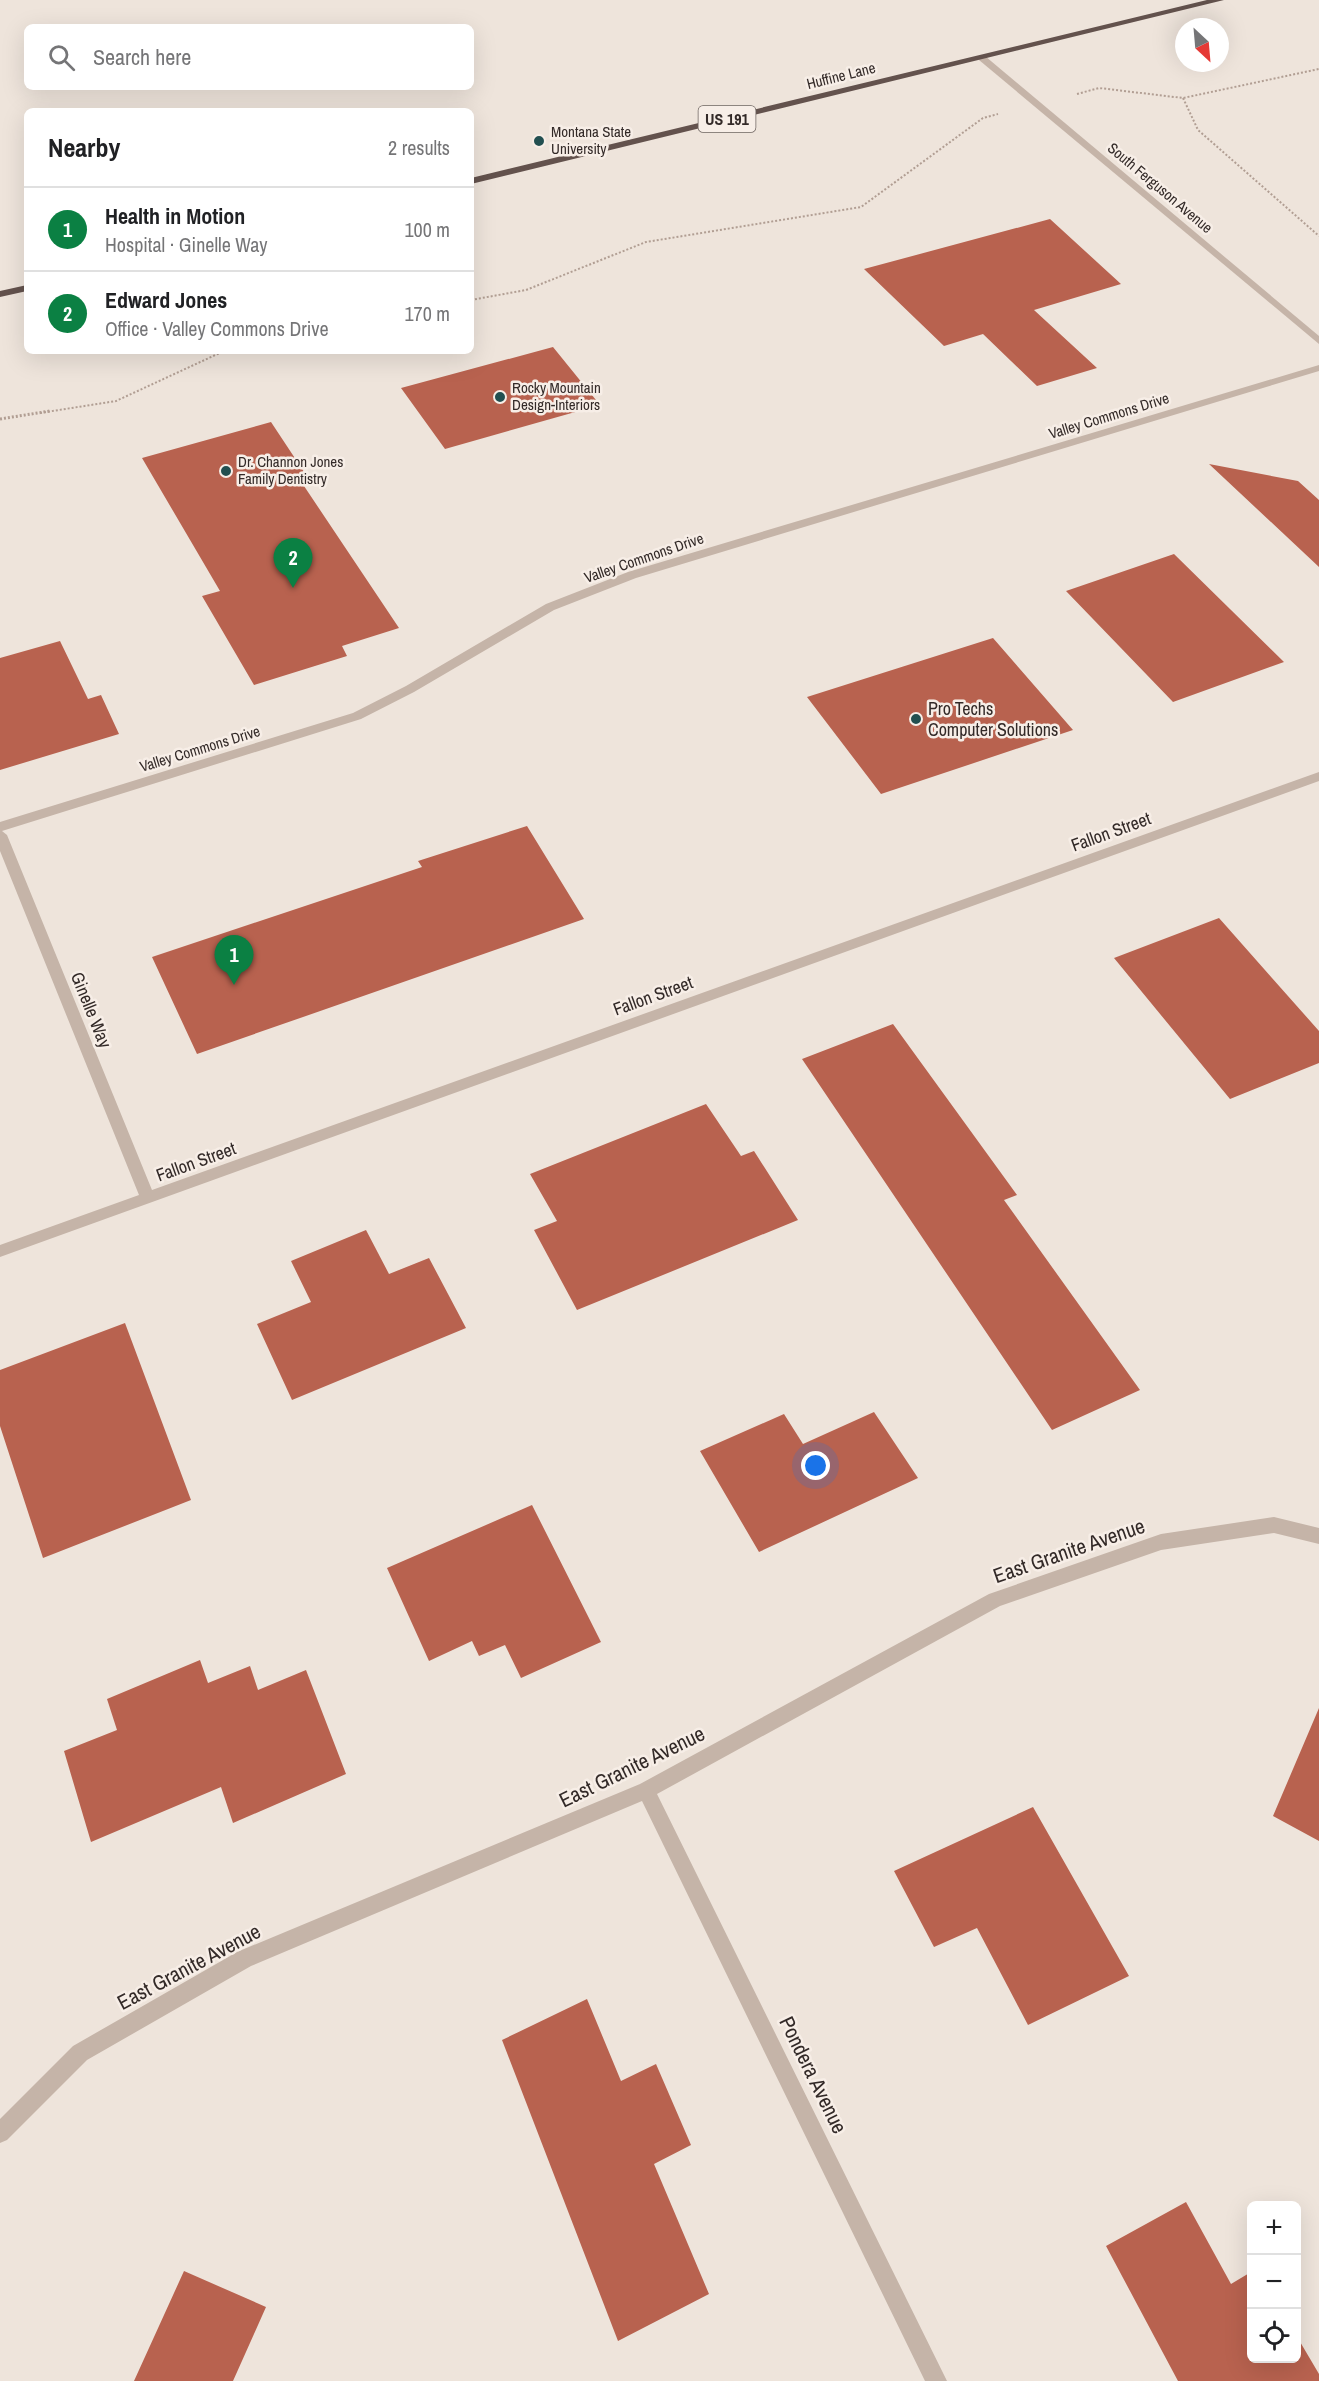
<!DOCTYPE html>
<html lang="en">
<head>
<meta charset="utf-8">
<style>
	body { margin:0; font-family:"Archivo Narrow",sans-serif; background:#f2f2f2; color:#202124 }
	.controls { position:absolute; right:18px; bottom:18px; display:grid; overflow:hidden; border-radius:9px; box-shadow:0 6px 24px #0002 }
	.controls button { width:54px; height:54px; display:grid; place-items:center; padding:0; border:0; border-bottom:2px solid #e0e0e0; background:#fff; color:#202124; font:30px sans-serif }
	.compass { position:absolute; left:1175px; top:18px; width:54px; height:54px; border-radius:50%; background:#fff; box-shadow:0 6px 24px #0002; rotate:154deg }
	.you { position:absolute; left:816px; top:1466px; width:21px; height:21px; margin:-15px; border:4px solid #fff; border-radius:50%; background:#1a73e8; box-shadow:0 0 0 9px #1a73e833 }
	.badge { display:grid; place-items:center; width:39px; height:39px; border-radius:50%; background:#0b8043; color:#fff; font-size:20px; font-weight:700 }
	.pin { position:absolute; translate:-50% -50px; filter:drop-shadow(0 2px 3px #0008) }
	.pin::after { content:''; position:absolute; top:32px; width:21px; height:18px; background:inherit; clip-path:polygon(0 0,100% 0,50% 100%) }
	.list { margin:0; padding:0; list-style:none }
	h2 { display:flex; justify-content:space-between; align-items:center; height:78px; margin:0; padding:0 24px; font-size:26px }
	h2 small { font-size:20px; font-weight:400; color:#757577 }
	.list li { display:grid; grid-template-columns:39px 1fr auto; gap:18px; align-items:center; box-sizing:border-box; height:84px; padding:0 24px; border-top:2px solid #e0e0e0 }
	.list b { display:block; font-size:22px; white-space:nowrap }
	.list p { margin:0; font-size:20px; white-space:nowrap; color:#757577 }
	.list em { font-size:20px; font-style:normal; color:#757577 }
	.icon { flex:none; width:33px; height:33px; fill:none; stroke:currentColor; stroke-width:2; stroke-linecap:round; stroke-linejoin:round }
	.map { position:relative; flex:none; width:1319px; height:2381px; overflow:hidden }
	.search { position:absolute; background:#fff; box-shadow:0 6px 24px #0002; left:24px; top:24px; width:450px; height:66px; display:flex; align-items:center; gap:15px; box-sizing:border-box; padding:0 21px; border-radius:9px; color:#757577; font-size:22px }
	.panel { position:absolute; background:#fff; box-shadow:0 6px 24px #0002; left:24px; top:108px; width:450px; height:246px; border-radius:9px }
	.map>svg:first-child { display:block }
</style>
</head>
<body>
<div class="map">
<svg width="1319" height="2381" viewBox="0 0 1319 2381">
	<rect width="100%" height="100%" fill="#eee4db"/>
	<path fill="#b8624f" d="M1050 219 1121 284 1034 310 1097 368 1037 386 983 334 944 346 864 269Z
		M553 347 600 405 445 449 401 388Z
		M271 422 312 484 304 486 399 628 342 646 347 656 254 685 202 596 220 591 142 458Z
		M1209 464 1298 481 1319 500V567Z
		M1174 554 1284 662 1173 702 1066 591Z
		M993 638 1073 730 881 794 807 697Z
		M60 641 88 699 101 695 119 734 0 770V658Z
		M527 826 584 919 197 1054 152 957 422 867 418 861Z
		M1219 918 1319 1031V1063L1230 1099 1114 958Z
		M893 1024 1017 1195 1004 1200 1140 1390 1052 1430 802 1059Z
		M706 1104 741 1156 754 1151 798 1220 577 1310 534 1230 557 1221 530 1174Z
		M366 1230 389 1274 429 1258 466 1328 292 1400 257 1324 311 1302 291 1261Z
		M125 1323 191 1500 43 1558 0 1426V1370Z
		M874 1412 918 1478 759 1552 700 1451 784 1414 803 1444Z
		M532 1505 601 1642 521 1678 505 1645 479 1656 472 1641 429 1661 387 1568Z
		M200 1660 208 1683 250 1666 258 1690 306 1670 346 1774 233 1823 221 1787 91 1842 64 1751 117 1730 107 1699Z
		M1319 1708V1841L1273 1816Z
		M1033 1807 1129 1976 1028 2025 977 1928 934 1947 894 1871Z
		M587 1999 621 2081 656 2064 691 2145 654 2164 709 2294 618 2341 502 2040Z
		M1186 2202 1231 2284 1251 2272V2358H1296V2335L1319 2374V2381H1178L1106 2246Z
		M184 2271 266 2307 233 2381H134Z"/>
	<g fill="none" stroke-linecap="round" stroke-linejoin="round">
		<path stroke="#b19e93" stroke-width="2" stroke-dasharray="2 2" stroke-linecap="butt" d="M1077 94 1099 88 1183 98 1319 69
			M1183 98 1198 130 1319 236
			M471 300 526 290 646 242 861 207 983 118 998 114
			M40 413 116 401 224 351"/>
		<path stroke="#b19e93" stroke-width="3" stroke-dasharray="2 2" stroke-linecap="butt" d="M0 419 50 411"/>
		<path fill="#c5b4a8" fill-rule="evenodd" d="M1319 365V371L636 578 554 610 414 692 361 719 2 831 7 835 152 1190 1319 772V781L0 1257V1245L139 1195 0 851V822L353 713 406 686 546 604 628 572Z
			M1274 1517 1319 1528V1544L1274 1533 1161 1550 1000 1606 657 1794 947 2381H925L642 1801 251 1966 87 2060 7 2140 0 2143V2119L73 2046 237 1952 640 1784 989 1594 1161 1534Z"/>
		<path fill="#c5b4a8" fill-rule="evenodd" d="M979 56H985L1319 336V344L979 60Z"/>
		<path fill="#63524d" fill-rule="evenodd" d="M1207 0H1224L471 184V178Z
			M27 285V291L0 297V291Z"/>
	</g>
	<g fill="#224f50" stroke="#f7eee7" stroke-width="2">
		<circle cx="539" cy="141" r="6"/>
		<circle cx="500" cy="397" r="6"/>
		<circle cx="226" cy="471" r="6"/>
		<circle cx="916" cy="719" r="6"/>
	</g>
	<g text-anchor="middle" stroke-width="5" stroke-linejoin="round" paint-order="stroke">
		<g font-size="15" fill="#332a28" stroke="#f7eee7">
			<text transform="translate(841 76) rotate(-14)" y="5">Huffine Lane</text>
			<text transform="translate(1160 188) rotate(40)" y="5">South Ferguson Avenue</text>
			<text transform="translate(1109 416) rotate(-17)" y="5">Valley Commons Drive</text>
			<text transform="translate(644 558) rotate(-19)" y="5">Valley Commons Drive</text>
			<text transform="translate(200 749) rotate(-17)" y="5">Valley Commons Drive</text>
		</g>
		<g font-size="15" fill="#332a28" stroke="#f7eee7" text-anchor="start">
			<text x="551" y="137">Montana State<tspan x="551" dy="17">University</tspan></text>
			<text x="512" y="393">Rocky Mountain<tspan x="512" dy="17">Design-Interiors</tspan></text>
			<text x="238" y="467">Dr. Channon Jones<tspan x="238" dy="17">Family Dentistry</tspan></text>
		</g>
		<rect fill="#f7eee7" stroke="#6e6561" stroke-width="1.5" x="698.5" y="106" width="57" height="26" rx="4.5"/>
		<g font-size="16" font-weight="bold" fill="#332a28">
			<text x="727" y="125">US 191</text>
		</g>
		<g font-size="18" fill="#332a28" stroke="#f7eee7" text-anchor="start">
			<text x="928" y="715">Pro Techs<tspan x="928" dy="21">Computer Solutions</tspan></text>
		</g>
		<g font-size="18" fill="#332a28" stroke="#f7eee7">
			<text transform="translate(1111 832) rotate(-20)" y="6">Fallon Street</text>
			<text transform="translate(653 996) rotate(-20)" y="6">Fallon Street</text>
			<text transform="translate(91 1010) rotate(68)" y="6">Ginelle Way</text>
			<text transform="translate(196 1162) rotate(-20)" y="6">Fallon Street</text>
		</g>
		<g font-size="21" fill="#332a28" stroke="#f7eee7">
			<text transform="translate(1069 1551) rotate(-19)" y="7">East Granite Avenue</text>
			<text transform="translate(632 1767) rotate(-26)" y="7">East Granite Avenue</text>
			<text transform="translate(189 1967) rotate(-28)" y="7">East Granite Avenue</text>
			<text transform="translate(813 2075) rotate(64)" y="7">Pondera Avenue</text>
		</g>
	</g>
</svg>
<div class="controls">
<button>+</button>
<button>−</button>
<button><svg class="icon" aria-label="locate" viewBox="0 0 24 24"><circle cx="12" cy="12" r="6"/><path d="M12 2v4M12 18v4M2 12h4M18 12h4"/></svg></button>
</div>
<svg class="compass" viewBox="-18 -18 36 36"><path d="M0-13l5 13h-10z" fill="#e53935"/><path d="M0 13l5-13h-10z" fill="#757577"/></svg>
<div class="you"></div>
<div class="pin badge" style="left:234px;top:985px">1</div>
<div class="pin badge" style="left:293px;top:588px">2</div>
<div class="search"><svg class="icon" aria-label="search" viewBox="0 0 24 24"><circle cx="10" cy="10" r="6"/><path d="M15 15l6 6"/></svg>Search here</div>
<section class="panel">
<h2>Nearby<small>2 results</small></h2>
<ul class="list">
<li><span class="badge">1</span><div><b>Health in Motion</b><p>Hospital · Ginelle Way</p></div><em>100 m</em></li>
<li><span class="badge">2</span><div><b>Edward Jones</b><p>Office · Valley Commons Drive</p></div><em>170 m</em></li>
</ul>
</section>
</div>
</body>
</html>
